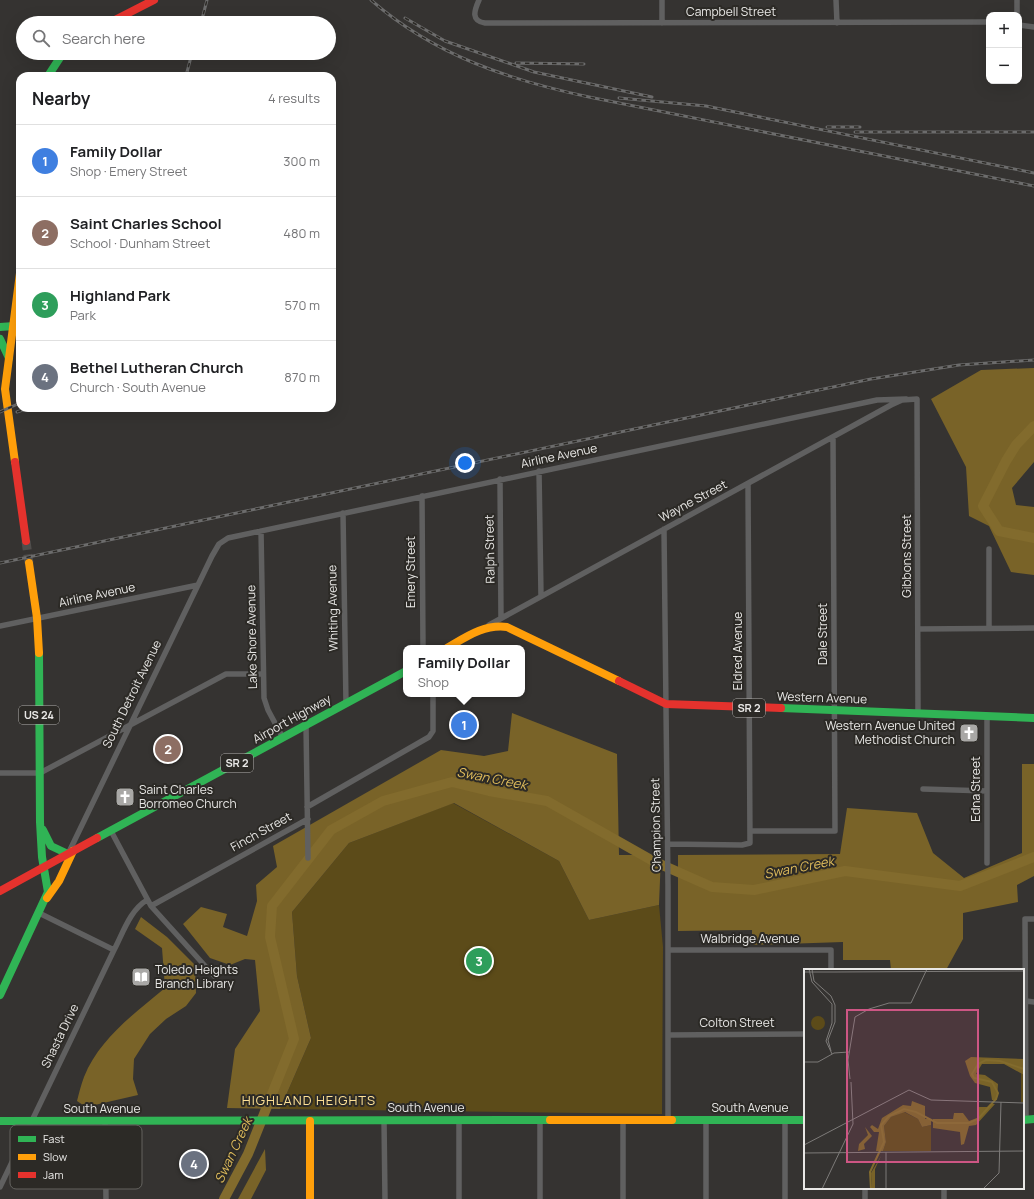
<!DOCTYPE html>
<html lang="en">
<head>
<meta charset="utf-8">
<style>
	body { margin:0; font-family:Manrope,sans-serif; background:#f6f6f6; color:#202124 }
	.controls { position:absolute; right:12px; top:12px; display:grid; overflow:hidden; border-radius:8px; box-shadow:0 4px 16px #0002 }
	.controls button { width:36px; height:36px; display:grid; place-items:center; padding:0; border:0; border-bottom:1px solid #e0e0e0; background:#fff; color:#202124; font:20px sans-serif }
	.you { position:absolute; left:465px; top:463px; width:14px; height:14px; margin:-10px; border:3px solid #fff; border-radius:50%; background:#1a73e8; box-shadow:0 0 0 6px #1a73e833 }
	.badge { display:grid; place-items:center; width:26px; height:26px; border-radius:50%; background:#5e5e5e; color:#fff; font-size:13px; font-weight:700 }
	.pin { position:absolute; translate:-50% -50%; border:2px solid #fff; box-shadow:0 1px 4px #0006 }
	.popup { position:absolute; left:403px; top:645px; width:122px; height:52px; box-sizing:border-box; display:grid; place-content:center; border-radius:8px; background:#fff; filter:drop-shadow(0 1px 3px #0005); font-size:13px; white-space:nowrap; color:#757577 }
	.popup b { font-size:15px; color:#202124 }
	.popup::after { content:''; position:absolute; left:50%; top:100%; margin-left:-8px; border:8px solid transparent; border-top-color:#fff }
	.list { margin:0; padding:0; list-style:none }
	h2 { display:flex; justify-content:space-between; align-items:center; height:52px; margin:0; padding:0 16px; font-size:17px }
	h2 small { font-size:13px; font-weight:400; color:#757577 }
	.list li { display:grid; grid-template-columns:26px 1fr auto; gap:12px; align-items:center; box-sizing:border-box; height:72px; padding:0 16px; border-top:1px solid #e0e0e0 }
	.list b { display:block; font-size:15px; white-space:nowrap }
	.list p { margin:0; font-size:13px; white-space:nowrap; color:#757577 }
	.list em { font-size:13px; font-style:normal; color:#757577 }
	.icon { flex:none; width:22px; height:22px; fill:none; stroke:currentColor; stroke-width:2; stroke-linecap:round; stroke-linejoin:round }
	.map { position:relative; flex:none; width:1034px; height:1199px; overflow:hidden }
	.search { position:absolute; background:#fff; box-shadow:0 4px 16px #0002; left:16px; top:16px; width:320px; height:44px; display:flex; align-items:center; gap:10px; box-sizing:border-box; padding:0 14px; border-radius:22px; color:#757577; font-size:15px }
	.panel { position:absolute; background:#fff; box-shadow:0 4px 16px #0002; left:16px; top:72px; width:320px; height:340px; border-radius:12px }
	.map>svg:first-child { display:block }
</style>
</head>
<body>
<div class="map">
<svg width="1034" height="1199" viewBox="0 0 1034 1199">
	<rect width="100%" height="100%" fill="#353331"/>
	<path fill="#5c4b19" d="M453 803 559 861 589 920 659 905 663 947 662 1114 280 1109 311 1038 297 976 292 912 349 843Z"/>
	<path fill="#796328" d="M1034 368V462L1012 488 1016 505 1034 507V575L1011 572 989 526 969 516 966 467 931 399 981 370Z
		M512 713 617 754 619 855H661L659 905 589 920 559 861 454 803 349 843 292 912 297 976 311 1038 280 1109 227 1108 235 1049 260 1011 255 960 245 959 230 965 210 958 183 924 201 907 227 914 223 927 247 936 257 901 256 885 277 867 273 846 441 750 484 756 508 751Z
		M1022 764H1034V876L1017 885 1018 902 963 913V939L946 970H891L890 960H843V942L752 945V930L678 931V855L840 854 847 808 917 813 933 853 964 878 1022 853Z
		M141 917 167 937 195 965 196 993 186 1006 166 1019 150 1034 134 1059 133 1079 138 1095 86 1107 77 1101C79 1093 81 1085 84 1077 99 1039 135 1013 165 988L162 948 135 929Z
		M265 1149 266 1170 251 1199H238Z"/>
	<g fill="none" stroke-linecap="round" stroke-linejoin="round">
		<path stroke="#826b2d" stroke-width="10" d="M1034 426 1016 445 1006 461 983 506 999 531 1034 538
			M224 1199 248 1154 294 1039 270 937 272 906 331 830 383 801 452 782 489 791 547 801 653 861 712 887 754 890 845 871 960 886 1034 857"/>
		<path stroke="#504e4c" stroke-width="9" stroke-dasharray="9 4.5" stroke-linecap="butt" d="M26 541 29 563"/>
		<path stroke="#606060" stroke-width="5.5" d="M479 0C474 11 471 21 485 23L989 22
			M836 0 837 23
			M1017 0V15
			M662 23V0
			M1019 25 1034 27
			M539 471 541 596
			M500 479 501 618
			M422 496 423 648
			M343 513 346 704
			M664 529 668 886V1120
			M261 531 264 698 268 710 283 738
			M989 549V628
			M489 625 891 405 902 400 917 399 918 714
			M0 626 198 585
			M918 629 1034 628
			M306 725 308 858
			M0 773H40L226 674H263
			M923 789 987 791
			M307 807 429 737 433 731V694
			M111 831 151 906 215 977
			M750 831H835L833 437
			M668 844 742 845 750 843 748 484
			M68 854 212 556 219 544 228 538 877 400 906 399
			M987 863V716
			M151 906 308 819
			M39 913 114 950
			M668 950H831V970
			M1026 1001 1034 1002
			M669 1035 805 1034
			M384 1120 385 1199
			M459 1120V1199
			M540 1120V1199
			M785 1120V1199
			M1026 1120 1025 919H1034
			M105 1121 106 1199
			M0 1187 114 950C123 933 130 910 147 900
			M865 1188V1199
			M944 1188V1199
			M623 1199V1120
			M706 1199V1120"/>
		<path stroke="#30b455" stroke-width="8" d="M48 76 63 53
			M0 327 14 326
			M0 339 9 358
			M781 708 1034 718
			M43 830 51 846 68 854
			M97 838 406 671
			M0 995 48 892 42 857 40 822 39 653
			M672 1120H805
			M1023 1120 1034 1119
			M0 1121 550 1120"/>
		<path stroke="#ff9f0a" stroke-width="8" d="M15 462 5 389 20 273
			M29 563 37 618 39 653
			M447 648C466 637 484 624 507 627L619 681
			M47 898 59 881 73 851
			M550 1120H672
			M310 1121V1199"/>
		<path stroke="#e5322d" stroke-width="8" d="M109 23 154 0
			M15 462 26 541
			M619 681 666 704 781 708
			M0 891 97 838"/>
		<defs>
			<path id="rail" d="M371 0C434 55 509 80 589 97L1034 186
				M405 18 445 41 534 72 652 97
				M201 23 207 0
				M516 63 584 64
				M186 76 192 53
				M619 98 706 106 1034 173
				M827 127H860
				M855 132H1034
				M0 412 20 403
				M17 412 28 408
				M0 563 871 379 959 365 1034 360"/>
		</defs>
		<use href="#rail" stroke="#6c6c6c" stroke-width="3"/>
		<use href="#rail" stroke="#2c2a26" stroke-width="1.5" stroke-dasharray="4.5" stroke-linecap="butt"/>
	</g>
	<defs>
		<symbol id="church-square" viewBox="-11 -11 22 22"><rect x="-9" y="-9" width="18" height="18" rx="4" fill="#a9a8a6" stroke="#2c2a26"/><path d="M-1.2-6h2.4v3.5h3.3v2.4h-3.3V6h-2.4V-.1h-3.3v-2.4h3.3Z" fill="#fff"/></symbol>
		<symbol id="library-square" viewBox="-11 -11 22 22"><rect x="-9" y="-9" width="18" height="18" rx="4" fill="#a9a8a6" stroke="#2c2a26"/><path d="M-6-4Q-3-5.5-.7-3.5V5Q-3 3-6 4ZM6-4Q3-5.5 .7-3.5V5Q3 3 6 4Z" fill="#fff"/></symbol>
	</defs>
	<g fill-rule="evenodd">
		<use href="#church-square" x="958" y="722" width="22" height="22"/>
		<use href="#church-square" x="114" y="786" width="22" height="22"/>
		<use href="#library-square" x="130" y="966" width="22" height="22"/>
	</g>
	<g text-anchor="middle" stroke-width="4" stroke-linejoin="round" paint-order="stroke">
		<g fill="#2c2a26" stroke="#b0aeac" stroke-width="1">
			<rect x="733" y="699" width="32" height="18" rx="3"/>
			<rect x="19" y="706" width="40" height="18" rx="3"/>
			<rect x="221" y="754" width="32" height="18" rx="3"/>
		</g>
		<g font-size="11" font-weight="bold" fill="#e8e7e5">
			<text x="749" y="712">SR 2</text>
			<text x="39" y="719">US 24</text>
			<text x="237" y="767">SR 2</text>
		</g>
		<g font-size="12" fill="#e8e7e5" stroke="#2c2a26">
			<text x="731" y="16">Campbell Street</text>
			<text transform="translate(559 456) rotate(-12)" y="4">Airline Avenue</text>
			<text transform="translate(693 501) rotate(-28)" y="4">Wayne Street</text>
			<text transform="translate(490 549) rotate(-91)" y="4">Ralph Street</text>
			<text transform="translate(907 556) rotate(-90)" y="4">Gibbons Street</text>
			<text transform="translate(411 572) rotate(-90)" y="4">Emery Street</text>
			<text transform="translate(97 595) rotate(-12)" y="4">Airline Avenue</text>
			<text transform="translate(333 608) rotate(-91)" y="4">Whiting Avenue</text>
			<text transform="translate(823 634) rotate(-90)" y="4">Dale Street</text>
			<text transform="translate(252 637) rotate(-91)" y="4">Lake Shore Avenue</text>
			<text transform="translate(738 651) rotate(-90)" y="4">Eldred Avenue</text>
			<text transform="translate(132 694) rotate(-64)" y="4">South Detroit Avenue</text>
			<text transform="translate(822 698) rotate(2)" y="4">Western Avenue</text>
			<text transform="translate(292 719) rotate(-29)" y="4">Airport Highway</text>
			<text transform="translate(976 789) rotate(-90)" y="4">Edna Street</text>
			<text transform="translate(656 825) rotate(-91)" y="4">Champion Street</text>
			<text transform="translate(261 832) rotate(-29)" y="4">Finch Street</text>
			<text x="750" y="943">Walbridge Avenue</text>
			<text x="737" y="1027">Colton Street</text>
			<text transform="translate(60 1036) rotate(-64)" y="4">Shasta Drive</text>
			<text x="426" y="1112">South Avenue</text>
			<text x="750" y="1112">South Avenue</text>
			<text x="102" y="1113">South Avenue</text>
		</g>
		<g font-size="12" fill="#e8e7e5" stroke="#2c2a26" text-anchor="start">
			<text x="955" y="730" text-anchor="end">Western Avenue United<tspan x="955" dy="14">Methodist Church</tspan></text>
			<text x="139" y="794">Saint Charles<tspan x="139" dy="14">Borromeo Church</tspan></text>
			<text x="155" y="974">Toledo Heights<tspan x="155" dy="14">Branch Library</tspan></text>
		</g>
		<g font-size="13" font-style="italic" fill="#debb5b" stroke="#2c2a26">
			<text transform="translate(492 778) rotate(11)" y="5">Swan Creek</text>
			<text transform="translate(799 867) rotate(-11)" y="5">Swan Creek</text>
			<text transform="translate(233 1150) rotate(-65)" y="5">Swan Creek</text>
		</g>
		<g font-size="13" letter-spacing="1" fill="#fee195" stroke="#2c2a26">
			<text x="309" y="1105">HIGHLAND HEIGHTS</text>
		</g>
	</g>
	<g transform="translate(804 969)">
		<rect width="220" height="220" fill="#353331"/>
		<path d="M7 54a7 7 0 1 1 14 0a7 7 0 1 1-14 0ZM217 104 220 106V133H217ZM100 143 114 150 118 158 127 156V182H79L82 173 80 157 87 148Z" fill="#5c4b19"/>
		<path d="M167 88 220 90V106L200 95H178L172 105 181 106 194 115 193 131H188L186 118 171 114 166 107 161 92ZM108 132 121 137V150H127V156L118 158 114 150 101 143 87 148 80 157 82 173 79 182H72L75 163H70L66 158 68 156 74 160 78 149 99 136 107 137ZM186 135H191L172 156 165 157 160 175 157 176 156 163 129 159V150H149L150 144H159L165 152 173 149V138H183ZM61 158 68 167 60 175 61 180 54 182 55 175 64 166ZM77 187 71 200V220H68L67 204Z" fill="#796328"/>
		<path fill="none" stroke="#826b2d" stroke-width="2" d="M67 220 66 203 80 173 77 156 85 147 100 140 112 143 133 154H165L174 150 192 130 194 124 188 113 170 109 168 105 174 95 182 91 196 92 220 100"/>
		<path fill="none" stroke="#7d7b79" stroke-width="1" d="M5 0 8 13 28 35V54L22 72 28 85M8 0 10 12 27 27 31 36V53L24 71 27 82M0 3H30M30 3 220 2M0 93H14L30 84 45 83M46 110 44 91 51 48 65 40 85 34H107L123 0M0 176 105 121 127 131 220 134M82 183V220M0 184 220 182M18 220 49 155 47 113M179 220 195 204 197 133"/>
		<path fill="#cd5684" fill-opacity="0.15" stroke="#cd5684" stroke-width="2" d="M43 41H174V193H43Z"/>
		<rect width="220" height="220" fill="none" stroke="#e8e7e5" stroke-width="2"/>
	</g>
	<rect x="10" y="1125" width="132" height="64" rx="6" fill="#2c2a26" stroke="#64635f" stroke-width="1"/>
	<rect x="18" y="1136" width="18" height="6" fill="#30b455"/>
	<rect x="18" y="1154" width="18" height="6" fill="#ff9f0a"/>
	<rect x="18" y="1172" width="18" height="6" fill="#e5322d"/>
	<g font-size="11" fill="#e8e7e5">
		<text x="43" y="1143">Fast</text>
		<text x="43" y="1161">Slow</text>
		<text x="43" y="1179">Jam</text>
	</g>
</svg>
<div class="controls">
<button>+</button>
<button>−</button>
</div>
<div class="you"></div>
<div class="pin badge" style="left:464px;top:725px;background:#3f7fe0">1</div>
<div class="popup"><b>Family Dollar</b>Shop</div>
<div class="pin badge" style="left:168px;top:749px;background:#8d6e63">2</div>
<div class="pin badge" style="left:479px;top:961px;background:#2e9e5b">3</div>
<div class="pin badge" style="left:194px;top:1164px;background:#6b7280">4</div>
<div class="search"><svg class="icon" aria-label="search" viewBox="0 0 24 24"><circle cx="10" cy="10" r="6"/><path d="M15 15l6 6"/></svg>Search here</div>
<section class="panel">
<h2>Nearby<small>4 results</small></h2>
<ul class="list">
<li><span class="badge" style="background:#3f7fe0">1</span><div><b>Family Dollar</b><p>Shop · Emery Street</p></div><em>300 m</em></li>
<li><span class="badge" style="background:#8d6e63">2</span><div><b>Saint Charles School</b><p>School · Dunham Street</p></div><em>480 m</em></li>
<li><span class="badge" style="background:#2e9e5b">3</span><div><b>Highland Park</b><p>Park</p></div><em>570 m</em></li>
<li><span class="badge" style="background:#6b7280">4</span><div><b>Bethel Lutheran Church</b><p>Church · South Avenue</p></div><em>870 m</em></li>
</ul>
</section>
</div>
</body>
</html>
